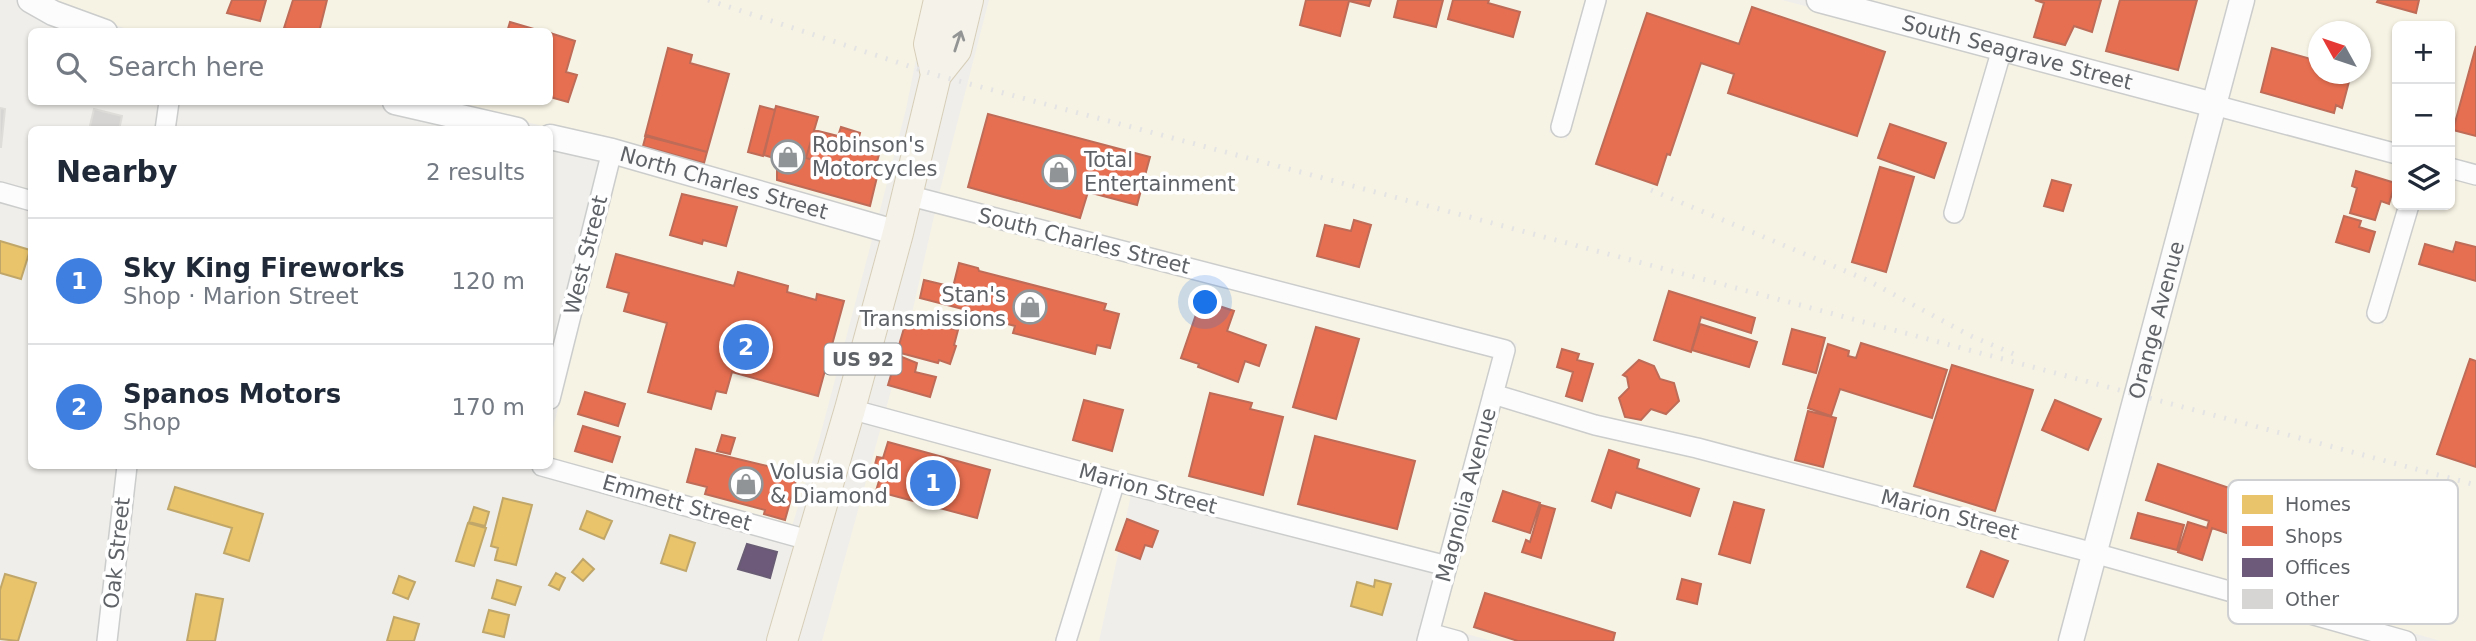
<!DOCTYPE html>
<html lang="en">
<head>
<meta charset="utf-8">
<style>
	body { margin:0; font-family:"DejaVu Sans",sans-serif; background:#f2f2f3; color:#1f2937 }
	.controls { position:absolute; right:21px; top:21px; display:grid; overflow:hidden; border-radius:10px; box-shadow:0 2px 5px #0004 }
	.controls button { width:63px; height:63px; display:grid; place-items:center; padding:0; border:0; border-bottom:2px solid #e0e1e3; background:#fff; color:#1f2937; font:35px sans-serif }
	.compass { position:absolute; left:2308px; top:21px; width:63px; height:63px; border-radius:50%; background:#fff; box-shadow:0 2px 5px #0004; rotate:310deg }
	.you { position:absolute; left:1206px; top:303px; width:24px; height:24px; margin:-18px; border:5px solid #fff; border-radius:50%; background:#1a73e8; box-shadow:0 0 0 10px #1a73e833 }
	.badge { display:grid; place-items:center; width:46px; height:46px; border-radius:50%; background:#1a73e8; color:#fff; font-size:23px; font-weight:700 }
	.pin { position:absolute; translate:-50% -50%; border:4px solid #fff; box-shadow:0 2px 7px #0006 }
	.list { margin:0; padding:0; list-style:none }
	h2 { display:flex; justify-content:space-between; align-items:center; height:91px; margin:0; padding:0 28px; font-size:30px }
	h2 small { font-size:23px; font-weight:400; color:#747a83 }
	.list li { display:grid; grid-template-columns:46px 1fr auto; gap:21px; align-items:center; box-sizing:border-box; height:126px; padding:0 28px; border-top:2px solid #e0e1e3 }
	.list b { display:block; font-size:26px; white-space:nowrap }
	.list p { margin:0; font-size:23px; white-space:nowrap; color:#747a83 }
	.list em { font-size:23px; font-style:normal; color:#747a83 }
	.icon { flex:none; width:38px; height:38px; fill:none; stroke:currentColor; stroke-width:2; stroke-linecap:round; stroke-linejoin:round }
	.map { position:relative; flex:none; width:2476px; height:641px; overflow:hidden }
	.search { position:absolute; background:#fff; box-shadow:0 2px 5px #0004; left:28px; top:28px; width:525px; height:77px; display:flex; align-items:center; gap:18px; box-sizing:border-box; padding:0 24px; border-radius:10px; color:#747a83; font-size:26px }
	.panel { position:absolute; background:#fff; box-shadow:0 2px 5px #0004; left:28px; top:126px; width:525px; height:343px; border-radius:10px }
	.map>svg:first-child { display:block }
</style>
</head>
<body>
<div class="map">
<svg width="2476" height="641" viewBox="0 0 2476 641">
	<rect width="100%" height="100%" fill="#efeeea"/>
	<path fill="#f7f3e4" fill-rule="evenodd" d="M48 0H928L906 109 878 218 605 140 438 102H550V32L132 31Z
		M989 0H1585L1549 132 1567 139 1606 0H1782L1990 55 1942 218 1960 225 2010 60 2202 111 2087 542 1698 439 1596 415 1505 388 1517 344 1498 337 939 194Z
		M1855 0H2231L2206 93Z
		M2252 0H2476V166L2450 159V26H2397V145L2226 98ZM2318 32H2360V74H2318Z
		M2221 116 2397 164 2399 205 2365 317 2383 325 2420 205H2450V178L2476 185V641H2441L2106 547Z
		M620 163 873 236 819 440 792 526 550 458V440Z
		M935 212 1493 356 1440 555 1117 472 886 409 913 309Z
		M1500 406 1593 434 1696 457 2082 560 2060 641H1492L1442 627Z
		M881 427 1103 487 1056 641H822Z
		M1122 492 1131 495 1099 641H1077Z
		M2102 565 2371 641H2081Z"/>
	<path fill="#e9c46a" stroke="#c0a769" stroke-width="2" d="M0 241 30 250 21 279 0 273Z
		M175 487 263 514 249 561 224 553 232 528 168 509Z
		M503 498 532 505 516 565 495 560 498 548 491 546Z
		M474 507 489 512 485 526 469 522Z
		M587 511 612 521 604 539 580 529Z
		M468 523 486 528 474 566 456 561Z
		M670 535 695 543 686 571 661 563Z
		M583 559 594 569 583 581 572 572Z
		M556 573 565 578 559 590 549 585Z
		M5 574 36 583 18 641 0 639V590Z
		M399 576 415 582 408 599 393 593Z
		M497 580 521 587 515 605 492 598Z
		M1375 580 1391 584 1382 615 1351 606 1357 582 1374 587Z
		M196 594 223 599 215 641H187Z
		M489 610 509 615 504 637 483 632Z
		M394 617 419 624 414 641H387Z"/>
	<path fill="#e76f51" stroke="#be6b58" stroke-width="2" d="M232 0H266L260 21 227 13Z
		M293 0H327L319 32H298L284 28Z
		M1306 0H1371L1369 6 1349 1 1340 36 1300 25Z
		M1398 0H1443L1436 27 1394 17Z
		M1453 0H1489L1488 3 1520 12 1513 37 1448 19Z
		M2035 0H2101L2092 32 2074 26 2065 45 2034 37 2044 3Z
		M2120 0H2197L2178 70 2106 51Z
		M2378 0H2419L2416 13 2377 2Z
		M1752 7 1885 52 1857 136 1728 93 1734 74 1701 63 1670 155 1667 154 1657 185 1596 164 1647 13 1739 44Z
		M510 22 544 32H507Z
		M550 33 575 41 566 72 577 75 568 102 550 97Z
		M2476 46V136L2453 130Z
		M668 48 692 55 690 63 729 74 707 152 645 136Z
		M2272 48 2318 61V74H2351L2342 108 2336 105 2334 113 2261 92Z
		M760 106 775 110 763 156 748 152Z
		M776 106 818 117 806 158 877 177 870 206 777 180V159L764 155Z
		M988 114 1150 157 1137 205 1088 192 1080 218 968 187Z
		M1890 124 1946 143 1934 178 1878 158Z
		M841 127 860 133 858 141 881 147 875 169 840 160 838 167 806 158 814 130 838 136Z
		M646 135 707 152 704 163 643 146Z
		M1880 167 1914 177 1886 272 1852 262Z
		M2356 171 2395 183 2389 204 2381 201 2375 220 2350 213 2357 188 2352 186Z
		M2052 180 2071 185 2063 211 2044 206Z
		M682 194 737 207 726 246 703 240 702 244 670 235Z
		M2344 216 2361 221 2359 227 2375 232 2369 252 2336 242Z
		M1354 220 1371 225 1359 267 1317 256 1325 225 1351 231Z
		M2456 242 2476 247V281L2419 264 2425 244 2453 252Z
		M616 254 734 286 738 272 788 286 787 292 816 300 817 294 844 301 818 396 732 372 726 393 716 391 711 409 648 392 667 323 624 311 629 293 607 287Z
		M959 263 978 268 979 271 1106 304 1104 310 1119 314 1110 348 1097 345 1095 354 1013 333 1015 326 989 319 990 316 920 298 924 280 953 287Z
		M1669 291 1755 318 1751 333 1701 317 1691 352 1654 340Z
		M1201 300 1234 311 1227 331 1266 345 1259 366 1245 361 1238 382 1198 367 1199 364 1181 358Z
		M907 318 958 330 954 345 956 346 950 364 939 360 938 363 897 352Z
		M1700 324 1757 342 1749 367 1692 350Z
		M1316 327 1359 339 1336 419 1293 407Z
		M1792 329 1825 338 1816 373 1783 364Z
		M1861 343 1947 370 1932 418 1840 389 1831 416 1808 408 1828 344 1849 351 1848 356 1856 358Z
		M1562 349 1579 354 1577 360 1593 364 1582 401 1566 396 1573 372 1557 367Z
		M897 355 917 363 915 372 936 377 930 397 888 385Z
		M2470 359 2476 361V467L2437 454Z
		M1639 360 1654 366 1660 379 1674 383 1679 401 1666 414 1651 409 1641 420 1625 417 1619 398 1629 388 1627 377 1623 375Z
		M1952 365 2033 390 1995 511 1914 486Z
		M585 392 625 404 618 426 578 414Z
		M1210 393 1252 403 1250 409 1283 417 1263 495 1189 476Z
		M1084 400 1123 410 1112 451 1073 440Z
		M2055 400 2101 419 2088 450 2042 430Z
		M1808 411 1836 418 1823 467 1795 460Z
		M583 426 620 437 612 462 575 451Z
		M722 435 735 438 730 454 717 451Z
		M1315 436 1415 461 1397 529 1298 504Z
		M888 442 990 470 977 518 876 491 881 474 873 472 877 457 883 458Z
		M696 449 784 470 783 473 797 477 785 520 764 514 765 510 705 494 707 487 687 482Z
		M1609 450 1639 460 1637 468 1699 489 1690 516 1616 492 1611 508 1592 501Z
		M2158 464 2277 504 2274 512 2289 517 2282 537 2263 531 2259 544 2212 528 2202 560 2178 552 2188 522 2207 528 2209 521 2146 500Z
		M1503 491 1540 503 1530 533 1493 521Z
		M1734 502 1764 510 1750 563 1719 554Z
		M1541 505 1555 509 1541 558 1522 552 1526 540 1530 542Z
		M2138 513 2184 525 2177 550 2131 538Z
		M1127 519 1158 531 1152 547 1145 545 1140 559 1116 550Z
		M1981 551 2008 561 1993 597 1967 587Z
		M1682 579 1701 584 1697 604 1677 599Z
		M1485 593 1615 633 1613 641H1518L1474 627Z"/>
	<path fill="#6d597a" stroke="#695c75" stroke-width="2" d="M747 544 777 552 770 578 738 569Z"/>
	<path fill="#d6d5d3" stroke="#deddd9" stroke-width="2" d="M0 108 5 109 1 147H0Z
		M94 109 122 116 119 130H89Z"/>
	<g fill="none" stroke-linecap="round" stroke-linejoin="round">
		<defs>
			<path id="minor" d="M2214 105 2397 154
				M1561 127 1596 0
				M165 130 169 102
				M2450 168 2476 175
				M0 192 32 201
				M907 195 1505 350 1427 641
				M1954 213 2002 49
				M2377 313 2409 205
				M1493 394 1595 425 1697 448 2094 553 2406 641
				M550 399 612 151
				M850 409 1115 481 1447 566
				M542 466 812 541
				M1429 633 1458 641
				M107 641 127 466
				M1066 641 1115 481"/>
			<g id="tertiary">
				<path d="M30 0 53 13 105 32"/>
				<path id="s1" d="M1819 0 2214 105"/>
				<path d="M395 102 517 130"/>
				<path id="s2" d="M550 137 612 151 898 233"/>
				<path id="s3" d="M2071 641 2242 0"/>
			</g>
			<path id="primary" d="M936 75 929 44 939 0
				M782 641 850 409 898 233 936 75 956 50 968 0"/>
		</defs>
		<use href="#minor" stroke="#cbcccc" stroke-width="22"/>
		<use href="#tertiary" stroke="#cbcccc" stroke-width="27"/>
		<use href="#primary" stroke="#d7ceb8" stroke-width="32"/>
		<use href="#minor" stroke="#fdfcfc" stroke-width="19"/>
		<use href="#tertiary" stroke="#fdfcfc" stroke-width="24"/>
		<use href="#primary" stroke="#f4f2e9" stroke-width="30"/>
		<path stroke="#e4e4e4" stroke-width="5" stroke-dasharray="2 9" stroke-linecap="butt" d="M708 0 936 75 2476 485
			M1651 190 1867 280 1971 336 2014 354"/>
	</g>
	<defs><path id="oneway-shaft" d="M-6 0H5M1.5-3L5.5 0L1.5 3" fill="none" stroke-width="1.6" stroke-linecap="round" stroke-linejoin="round" transform="scale(1.75)"/></defs>
	<use stroke="#939595" href="#oneway-shaft" transform="translate(958 41) rotate(-72)"/>
	<defs>
		<symbol id="shop-ring" viewBox="-11 -11 22 22"><circle r="9.5" fill="#fff" stroke="#919496" stroke-width="1.5"/><path d="M-5-2.5h2.3a2.7 3.5 0 0 1 5.4 0H5L5.5 6h-11ZM-1.5-2.5h3a1.5 2.3 0 0 0-3 0Z" fill="#919496"/></symbol>
	</defs>
	<g fill-rule="evenodd">
		<use href="#shop-ring" x="769" y="138" width="38" height="38"/>
		<use href="#shop-ring" x="1040" y="153" width="38" height="38"/>
		<use href="#shop-ring" x="1011" y="288" width="38" height="38"/>
		<use href="#shop-ring" x="727" y="465" width="38" height="38"/>
	</g>
	<g text-anchor="middle" stroke-width="7" stroke-linejoin="round" paint-order="stroke">
		<rect fill="#fff" stroke="#8f9295" stroke-width="2" x="824.5" y="343.5" width="77" height="31" rx="5"/>
		<g font-size="19" font-weight="bold" fill="#5f6368">
			<text x="863" y="366">US 92</text>
		</g>
		<g font-size="21" fill="#5f6368" stroke="#fff">
			<text dy="7" stroke="none"><textPath href="#s1" startOffset="205">South Seagrave Street</textPath></text>
			<text dy="7" stroke="none"><textPath href="#s2" startOffset="180">North Charles Street</textPath></text>
			<text transform="translate(1084 241) rotate(14)" y="7">South Charles Street</text>
			<text transform="translate(586 255) rotate(-76)" y="7">West Street</text>
			<text dy="7" stroke="none"><textPath href="#s3" startOffset="332">Orange Avenue</textPath></text>
			<text transform="translate(1148 489) rotate(15)" y="7">Marion Street</text>
			<text transform="translate(1466 495) rotate(-75)" y="7">Magnolia Avenue</text>
			<text transform="translate(677 503) rotate(16)" y="7">Emmett Street</text>
			<text transform="translate(1950 515) rotate(15)" y="7">Marion Street</text>
			<text transform="translate(117 553) rotate(-84)" y="7">Oak Street</text>
		</g>
		<g font-size="21" fill="#5f6368" stroke="#fff" text-anchor="start">
			<text x="812" y="152">Robinson's<tspan x="812" dy="24">Motorcycles</tspan></text>
			<text x="1084" y="167">Total<tspan x="1084" dy="24">Entertainment</tspan></text>
			<text x="1006" y="302" text-anchor="end">Stan's<tspan x="1006" dy="24">Transmissions</tspan></text>
			<text x="770" y="479">Volusia Gold<tspan x="770" dy="24">&amp; Diamond</tspan></text>
		</g>
	</g>
	<rect x="2228" y="480" width="230" height="144" rx="10" fill="#fff" stroke="#cfd0d2" stroke-width="2"/>
	<rect x="2242" y="495" width="31" height="19" fill="#e9c46a"/>
	<rect x="2242" y="526" width="31" height="20" fill="#e76f51"/>
	<rect x="2242" y="558" width="31" height="19" fill="#6d597a"/>
	<rect x="2242" y="589" width="31" height="20" fill="#d6d5d3"/>
	<g font-size="19" fill="#5f6368">
		<text x="2285" y="511">Homes</text>
		<text x="2285" y="543">Shops</text>
		<text x="2285" y="574">Offices</text>
		<text x="2285" y="606">Other</text>
	</g>
</svg>
<div class="controls">
<button>+</button>
<button>−</button>
<button><svg class="icon" aria-label="layers" viewBox="0 0 24 24"><path d="M12 4l9 5-9 5-9-5zM3 14l9 5 9-5"/></svg></button>
</div>
<svg class="compass" viewBox="-18 -18 36 36"><path d="M0-13l5 13h-10z" fill="#e53935"/><path d="M0 13l5-13h-10z" fill="#747a83"/></svg>
<div class="you"></div>
<div class="pin badge" style="left:933px;top:483px;background:#3f7fe0">1</div>
<div class="pin badge" style="left:746px;top:347px;background:#3f7fe0">2</div>
<div class="search"><svg class="icon" aria-label="search" viewBox="0 0 24 24"><circle cx="10" cy="10" r="6"/><path d="M15 15l6 6"/></svg>Search here</div>
<section class="panel">
<h2>Nearby<small>2 results</small></h2>
<ul class="list">
<li><span class="badge" style="background:#3f7fe0">1</span><div><b>Sky King Fireworks</b><p>Shop · Marion Street</p></div><em>120 m</em></li>
<li><span class="badge" style="background:#3f7fe0">2</span><div><b>Spanos Motors</b><p>Shop</p></div><em>170 m</em></li>
</ul>
</section>
</div>
</body>
</html>
